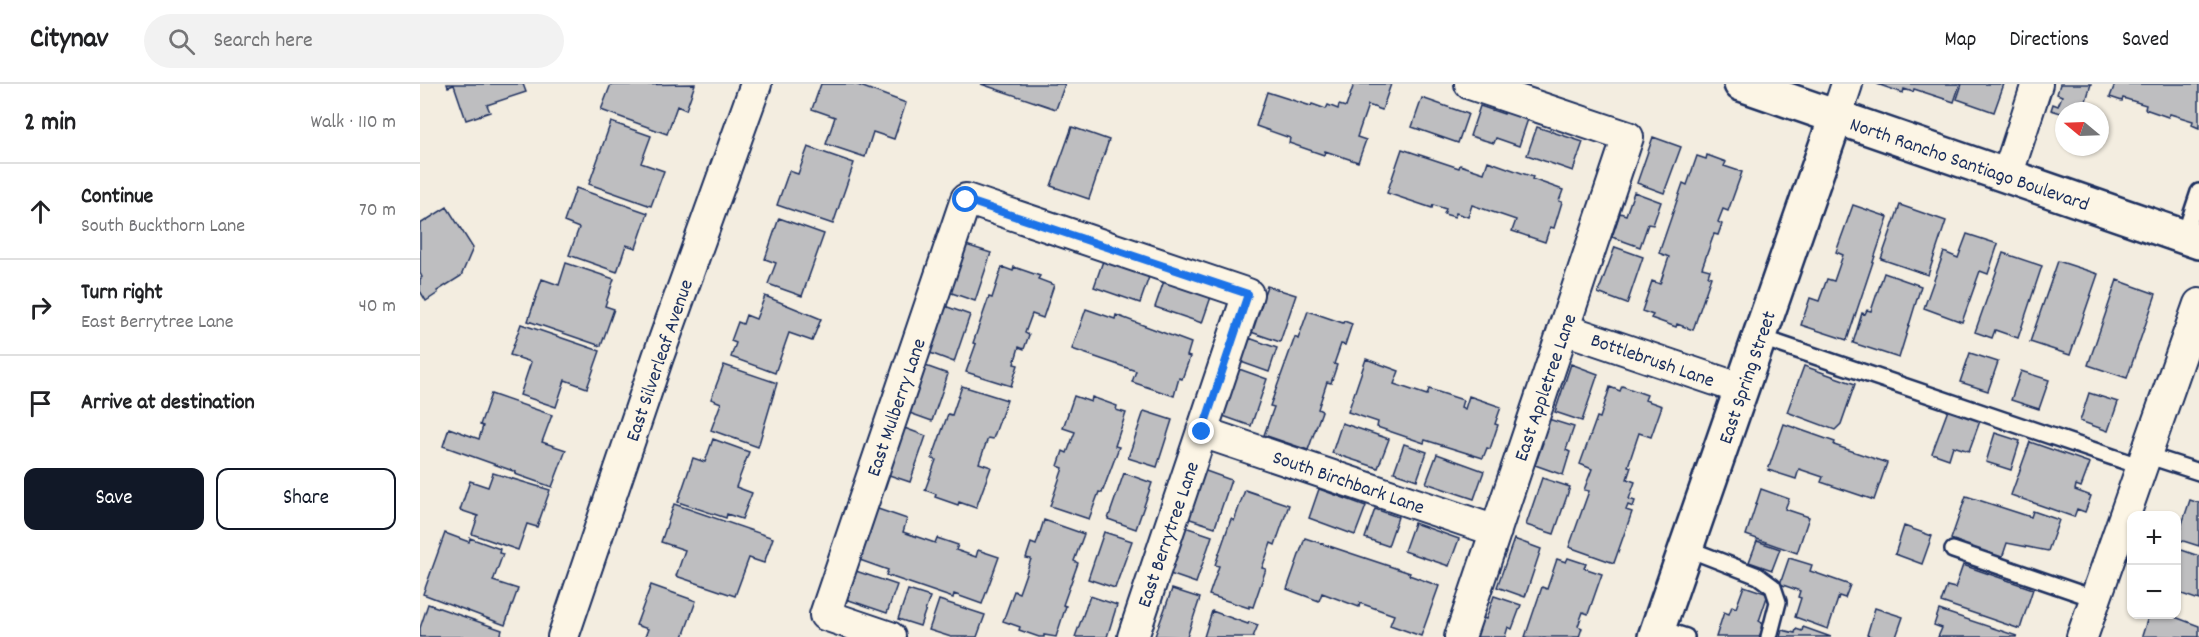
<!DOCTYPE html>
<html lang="en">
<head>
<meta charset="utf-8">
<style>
	body { margin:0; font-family:Dekko,sans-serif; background:#f2f2f2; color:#202124 }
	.controls { position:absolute; right:18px; bottom:18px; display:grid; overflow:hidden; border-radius:12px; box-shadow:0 2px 4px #0004 }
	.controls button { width:54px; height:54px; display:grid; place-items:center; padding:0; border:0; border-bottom:2px solid #e0e0e0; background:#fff; color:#202124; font:30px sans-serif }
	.compass { position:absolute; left:1635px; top:18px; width:54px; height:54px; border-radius:50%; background:#fff; box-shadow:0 2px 4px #0004; rotate:289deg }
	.stop { position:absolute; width:18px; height:18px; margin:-14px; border:4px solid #1a73e8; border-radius:50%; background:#fff }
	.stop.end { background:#1a73e8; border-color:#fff; box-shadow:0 2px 6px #0008 }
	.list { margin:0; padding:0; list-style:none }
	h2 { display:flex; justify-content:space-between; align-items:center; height:78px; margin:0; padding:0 24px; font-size:26px }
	h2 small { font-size:20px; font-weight:400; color:#757577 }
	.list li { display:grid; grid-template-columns:39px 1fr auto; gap:18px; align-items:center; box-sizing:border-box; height:96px; padding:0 24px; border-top:2px solid #e0e0e0 }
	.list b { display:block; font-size:22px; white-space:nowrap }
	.list p { margin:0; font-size:20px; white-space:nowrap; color:#757577 }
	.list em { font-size:20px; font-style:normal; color:#757577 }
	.actions { display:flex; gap:12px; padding:18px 24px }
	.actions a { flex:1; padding:14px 0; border:2px solid #111827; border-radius:12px; text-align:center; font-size:21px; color:#111827 }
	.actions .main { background:#111827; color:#fff }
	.icon { flex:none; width:33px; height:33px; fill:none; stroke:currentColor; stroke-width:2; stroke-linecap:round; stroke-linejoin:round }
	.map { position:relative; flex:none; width:1779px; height:553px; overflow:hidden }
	header { display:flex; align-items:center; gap:36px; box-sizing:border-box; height:84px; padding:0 30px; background:#fff; border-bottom:2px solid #e0e0e0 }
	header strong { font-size:28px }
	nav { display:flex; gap:33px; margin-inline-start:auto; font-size:21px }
	.search { width:420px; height:54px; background:#f2f2f2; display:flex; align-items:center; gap:15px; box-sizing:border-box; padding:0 21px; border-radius:33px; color:#757577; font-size:22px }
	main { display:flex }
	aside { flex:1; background:#fff }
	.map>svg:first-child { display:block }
</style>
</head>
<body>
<header>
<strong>Citynav</strong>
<div class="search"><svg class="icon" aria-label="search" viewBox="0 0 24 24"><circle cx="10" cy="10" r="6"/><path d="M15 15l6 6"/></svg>Search here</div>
<nav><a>Map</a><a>Directions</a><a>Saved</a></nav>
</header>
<main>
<aside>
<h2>2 min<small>Walk · 110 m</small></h2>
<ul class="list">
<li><svg class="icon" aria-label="ahead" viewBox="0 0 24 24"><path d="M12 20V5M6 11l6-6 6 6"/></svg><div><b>Continue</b><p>South Buckthorn Lane</p></div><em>70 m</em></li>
<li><svg class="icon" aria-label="right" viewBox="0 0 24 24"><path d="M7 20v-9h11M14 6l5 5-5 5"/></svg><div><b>Turn right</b><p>East Berrytree Lane</p></div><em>40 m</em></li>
<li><svg class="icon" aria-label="arrive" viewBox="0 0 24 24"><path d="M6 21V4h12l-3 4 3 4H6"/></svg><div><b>Arrive at destination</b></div></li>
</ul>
<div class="actions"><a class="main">Save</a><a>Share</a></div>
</aside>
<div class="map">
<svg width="1779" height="553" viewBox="0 0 1779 553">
	<rect width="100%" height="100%" fill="#f3ede0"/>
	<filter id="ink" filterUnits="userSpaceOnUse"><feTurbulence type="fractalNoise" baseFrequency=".0167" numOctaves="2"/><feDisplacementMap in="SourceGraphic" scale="12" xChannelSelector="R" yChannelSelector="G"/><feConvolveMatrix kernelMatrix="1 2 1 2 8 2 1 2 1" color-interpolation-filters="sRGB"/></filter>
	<g filter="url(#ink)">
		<path fill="#bebec0" stroke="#1b2f5e" stroke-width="1.5" d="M27 0H103L106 8 67 21 70 28 46 36 34 1 28 3Z
			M191 0 193 1 275 0 266 26 257 22 247 50 181 26Z
			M401 0H435L486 19 474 55 453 48 445 73 406 60 415 33 392 25Z
			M561 0H645L636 25Z
			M934 0H971L962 26 948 21 937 53 946 56 938 78 905 67 904 71 869 59 870 54 836 42 847 8 891 22 892 20 906 25 908 21 918 25 919 21 926 23Z
			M1457 0H1540L1534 18 1494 5 1493 8 1484 5 1483 9Z
			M1542 0H1584L1574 28 1537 15Z
			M1640 0H1671L1663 27H1644V30L1631 26 1633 20 1638 22 1642 12 1637 10Z
			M1695 0H1779V44L1772 41 1773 37 1750 30 1748 33 1725 25 1726 21 1703 14 1702 17 1690 13Z
			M1002 14 1048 30 1038 59 992 43Z
			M1060 22 1084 30 1086 24 1109 32 1099 62 1076 54 1074 59 1050 52Z
			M191 38 231 52 221 79 244 87 231 122 169 100Z
			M652 43 689 56 669 115 631 102Z
			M1117 43 1163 58 1153 87 1107 71Z
			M1233 53 1261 63 1244 109 1217 99Z
			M388 63 434 79 413 140 357 121 369 87 378 90Z
			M982 65 1039 84 1040 81 1064 89 1068 77 1113 93 1112 95 1143 106 1139 117 1142 118 1134 144 1130 143 1125 158 1092 147 1096 136 1052 121 1048 133 1036 129 1035 133 1024 130 1026 125 1013 121 1012 124 967 109Z
			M1287 71 1306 78 1304 82 1322 88 1308 127 1303 125 1298 138 1302 140 1298 151 1294 150 1282 184 1290 186 1288 192 1291 193 1273 246 1257 240 1256 243 1231 234 1233 231 1222 227 1232 197 1240 200 1249 173 1239 169 1263 99 1267 101 1277 72 1286 75Z
			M156 104 228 129 216 164 206 161 197 188 149 171 159 144 144 138Z
			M1214 108 1241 118 1233 141 1228 140 1220 163 1192 153 1200 129 1206 131Z
			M1433 121 1468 133 1427 256 1381 241 1390 214 1399 217 1407 195 1414 197 1423 171 1416 168Z
			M1480 121 1526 137 1508 191 1461 175Z
			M27 123 53 164 41 192 17 207 18 209 6 217 0 207V195L2 193 0 189V140Z
			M359 134 404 150 382 212 348 200 356 179 345 175Z
			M1547 150 1578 160 1568 190 1560 187 1542 238 1504 224 1524 168 1538 174Z
			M543 160 571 169 555 217 526 207Z
			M1195 163 1223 173 1207 220 1178 209Z
			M1583 169 1622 182 1598 254 1575 246 1572 254 1555 248Z
			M684 174 730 190 720 219 674 203Z
			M1638 177 1678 190 1650 271 1610 258Z
			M146 179 194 195 185 222 194 225 181 262 108 237 122 195 139 201Z
			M582 183 593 187 594 183 620 192 618 195 634 201 623 234 612 230 605 249 609 251 604 265 599 263 594 280 598 281 591 302 546 288 556 260 553 259 569 213 572 214Z
			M1464 189 1501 202 1479 274 1433 259 1442 229 1445 230 1447 226 1451 227Z
			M745 194 792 210 782 239 735 223Z
			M1697 196 1736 210 1707 294 1668 281Z
			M847 202 876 211 860 258 831 248Z
			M345 212 401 235 392 257 369 249 355 289 311 273 316 259 311 257 318 238 323 240 326 231 336 235Z
			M522 221 550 231 534 278 505 267Z
			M666 225 695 235 696 231 771 259 767 272 770 273 762 295 759 294 754 312 712 298 716 287 652 265Z
			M888 227 923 239 924 237 932 240 925 261 921 260 914 280 917 281 911 299 907 298 898 325 902 327 888 366 844 351 854 323 850 322 875 253 878 255Z
			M101 240 180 267 167 304 145 296 136 323 100 311 111 278 90 271Z
			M829 254 857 264 849 288 821 278Z
			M1550 269 1578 278 1568 307 1540 298Z
			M946 275 979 287 974 300 1007 311 1009 305 1043 316 1041 323 1045 325 1049 312 1081 323 1075 340 1078 341 1070 365 1067 364 1063 374 1005 356 1004 359 957 343 958 338 928 328Z
			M500 280 528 290 512 337 484 327Z
			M1151 280 1178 290 1162 337 1135 328Z
			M304 281 357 299 338 363 291 346 301 319 291 315Z
			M1384 282 1435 300 1421 340 1415 346 1367 328Z
			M819 285 847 295 831 342 803 332Z
			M1601 287 1629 296 1619 325 1591 316Z
			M542 302 587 316 573 355 568 354 559 379 571 383 556 424 539 418 538 421 515 413 516 410 505 406 516 376 512 375 528 330 532 331Z
			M1202 302 1227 311 1225 316 1242 322 1231 353 1219 349 1208 382 1211 383 1207 395 1215 398 1209 415 1215 417 1213 423 1208 421 1206 426 1212 428 1194 479 1149 463 1169 407 1164 406 1172 385 1160 380 1177 333 1180 334 1190 303 1200 307Z
			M1669 309 1698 318 1688 347 1660 337Z
			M71 310 132 331 122 358 146 366 132 403 95 390 96 388 23 362 29 344 59 355 63 342 60 341Z
			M654 312 671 318 672 313 697 322 696 326 706 329 695 362 699 363 682 409 679 408 669 435 630 422 643 384 638 382 643 367 647 369 655 348 643 344Z
			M1528 326 1560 337 1549 367 1533 362 1529 375 1512 369Z
			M724 327 752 336 737 383 708 374Z
			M1125 334 1154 343 1146 366 1150 368 1143 391 1115 381 1123 359 1117 357Z
			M922 339 969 355 958 384 912 369Z
			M1364 340 1415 358 1414 361 1467 379 1454 416 1401 398 1403 393 1379 385 1376 395 1348 386Z
			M479 342 506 352 490 398 463 389Z
			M1575 349 1600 357 1591 386 1566 378Z
			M293 355 329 368 316 403 332 409 322 435 307 430 306 434 258 418 273 374 285 378Z
			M1610 358 1670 379 1661 403 1656 401 1655 406 1671 412 1665 428 1657 425 1654 433 1591 411Z
			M984 360 1007 368 997 396 974 388Z
			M1017 370 1064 387 1054 415 1006 399Z
			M783 386 811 396 795 443 767 434Z
			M73 389 130 406 117 443 107 440 98 466 52 450 58 432 40 426 50 397 68 403Z
			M704 389 732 399 716 445 688 435Z
			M1122 394 1150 403 1134 450 1106 441Z
			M899 405 946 422 935 451 889 434Z
			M1341 405 1369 415 1365 425 1389 433 1377 469 1326 451Z
			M825 406 869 421 855 461 851 459 842 484 846 485 833 523 829 522V524L789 511 799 482 795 481 811 435 814 437Z
			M1546 412 1611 433 1613 427 1639 436 1628 467 1587 459 1582 474 1539 460V458L1531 455Z
			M1770 416 1779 419V462L1757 455Z
			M254 420 353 454 344 479 329 474 315 512 256 492 265 466 241 458Z
			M455 424 487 435 483 448 515 459 517 454 538 461 536 466 556 473 558 466 579 473 562 520 534 510 533 514 466 491 468 486 437 475Z
			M955 425 978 433 968 462 945 454Z
			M624 436 664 450 654 477 658 479 643 521 646 522 636 553 624 551V553H619L599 546 600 543 583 537 594 507 599 509 611 475 606 474 611 459 616 461Z
			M994 439 1039 455 1029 482 984 467Z
			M762 442 792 452 776 499 747 489Z
			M1484 442 1512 452 1502 480 1475 470Z
			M684 448 712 457 695 504 668 495Z
			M25 449 49 458 50 454 80 465 79 469 83 470 73 497 98 505 85 541 3 510Z
			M885 454 990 489 989 491 1019 502 1001 552 970 541 974 531 940 519 939 523 902 509 899 517 867 505Z
			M1094 455 1121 465 1105 513 1077 503Z
			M1337 457 1360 465 1352 486 1329 478Z
			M1756 464 1779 472V516L1756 508Z
			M1148 474 1166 480 1164 484 1182 490 1168 530 1163 528 1158 542 1162 544 1159 553H1105L1122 503 1127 505 1137 475 1146 478Z
			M1369 474 1392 481 1390 487 1430 501 1425 514 1419 512 1408 545 1375 533 1381 514 1378 513 1380 507 1360 500Z
			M1543 481 1613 505 1600 545 1521 518 1527 502 1535 504Z
			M430 485 477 501 467 529 420 513Z
			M231 501 276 517 263 553H225L228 545 216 541Z
			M1324 502 1348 510 1339 537 1342 539 1341 544H1343L1339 553H1296L1304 528 1309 530 1312 522 1316 524Z
			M752 505 780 514 767 553 735 552Z
			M488 506 510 513 500 542 478 535Z
			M670 512 697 521 687 553H655Z
			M1074 512 1101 521 1092 545 1088 543 1085 553H1053L1060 533 1066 535Z
			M519 516 565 531 557 553H531L509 546Z
			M8 520 82 546 80 553H0V544Z
			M1455 524 1483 533 1476 553H1453L1447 551Z
			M1519 526 1597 552 1596 553H1518L1522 544 1514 541Z
			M792 527 828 540 829 538 838 541 833 553H784Z
			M1729 530H1747L1779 542V553L1722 552Z
			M1383 543 1411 553H1360L1362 546 1375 549 1376 545 1382 547Z"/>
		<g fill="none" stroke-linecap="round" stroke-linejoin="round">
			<defs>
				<path id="service" d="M1764 153 1779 108
					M1339 253 1722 383
					M1726 371 1779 388
					M1266 464 1338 492 1353 503 1358 518 1349 553
					M1533 466 1676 515
					M1238 544 1266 553"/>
				<path id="minor" d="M1416 33 1427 0
					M1587 92 1617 0
					M1144 245 1322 305
					M782 348 1076 447
					M143 553 238 273 336 0
					M470 553 405 531 546 115 828 210 713 553
					M1040 553 1208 53 1050 0
					M1662 553 1779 220"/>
				<path id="tertiary" d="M1321 0 1779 158
					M1235 553 1416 33"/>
			</defs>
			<use href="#service" stroke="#1b2f5e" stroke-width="20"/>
			<use href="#minor" stroke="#1b2f5e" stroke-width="34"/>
			<use href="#tertiary" stroke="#1b2f5e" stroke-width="38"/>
			<use href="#service" stroke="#fcf5e5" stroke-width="15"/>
			<use href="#minor" stroke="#fcf5e5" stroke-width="30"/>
			<use href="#tertiary" stroke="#fcf5e5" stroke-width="33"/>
		</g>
	</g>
	<g fill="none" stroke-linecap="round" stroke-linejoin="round" filter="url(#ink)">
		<path stroke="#1a73e8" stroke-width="8" d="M546 116 828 210 782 348"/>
	</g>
	<g text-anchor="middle" stroke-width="4.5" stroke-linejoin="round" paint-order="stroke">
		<g font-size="20" fill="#1b2f5e" stroke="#fcf5e5">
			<text transform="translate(1550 79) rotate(19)" y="7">North Rancho Santiago Boulevard</text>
			<text transform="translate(1233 275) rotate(19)" y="7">Bottlebrush Lane</text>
			<text transform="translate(238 276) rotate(-71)" y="7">East Silverleaf Avenue</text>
			<text transform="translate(1326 293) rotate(-71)" y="7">East Spring Street</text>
			<text transform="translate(1124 303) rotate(-71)" y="7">East Appletree Lane</text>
			<text transform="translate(475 323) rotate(-71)" y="7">East Mulberry Lane</text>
			<text transform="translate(929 397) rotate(19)" y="7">South Birchbark Lane</text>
			<text transform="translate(747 450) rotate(-71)" y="7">East Berrytree Lane</text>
		</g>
	</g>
</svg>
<div class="controls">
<button>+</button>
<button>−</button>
</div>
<svg class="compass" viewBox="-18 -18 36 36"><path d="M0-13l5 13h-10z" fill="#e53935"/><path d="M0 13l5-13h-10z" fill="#757577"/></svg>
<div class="stop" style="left:546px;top:116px"></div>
<div class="stop end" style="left:782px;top:348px"></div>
</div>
</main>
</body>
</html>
